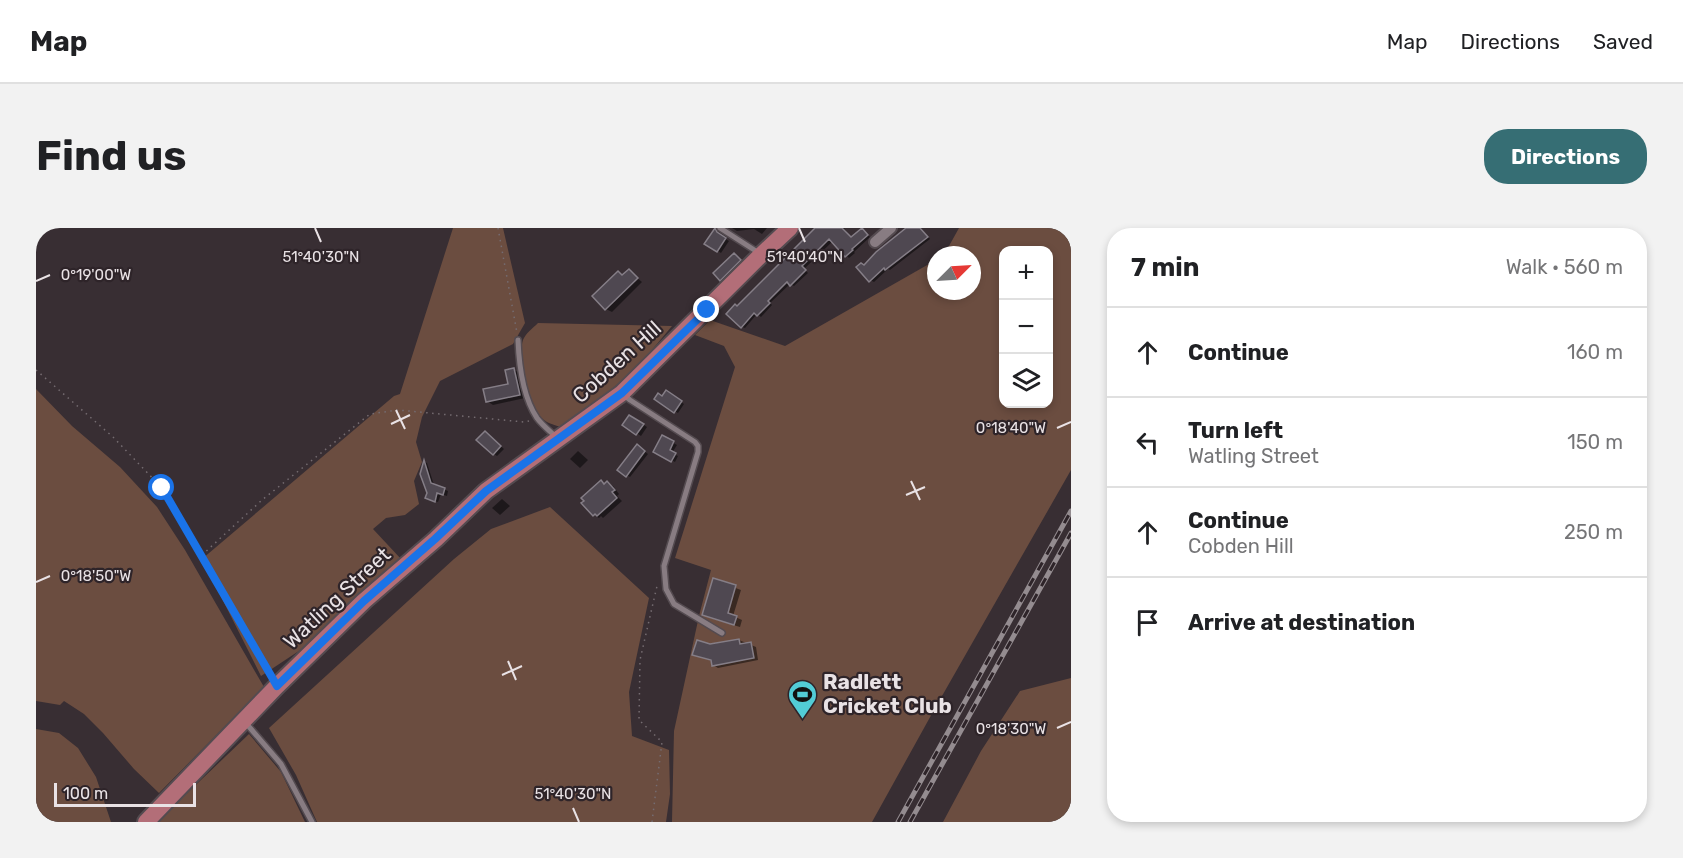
<!DOCTYPE html>
<html lang="en">
<head>
<meta charset="utf-8">
<style>
	body { margin:0; font-family:Rubik,sans-serif; background:#f2f2f2; color:#202124 }
	.controls { position:absolute; right:18px; top:18px; display:grid; overflow:hidden; border-radius:12px; box-shadow:0 3px 9px #0003 }
	.controls button { width:54px; height:54px; display:grid; place-items:center; padding:0; border:0; border-bottom:2px solid #e0e0e0; background:#fff; color:#202124; font:30px sans-serif }
	.compass { position:absolute; left:891px; top:18px; width:54px; height:54px; border-radius:50%; background:#fff; box-shadow:0 3px 9px #0003; rotate:66deg }
	.scale { position:absolute; left:18px; bottom:15px; width:142px; box-sizing:border-box; padding-left:6px; border:3px solid #e9e2e5; border-top:0; font-size:16px; line-height:21px; white-space:nowrap; color:#e9e2e5; -webkit-text-stroke:4px #2e2429; paint-order:stroke }
	.stop { position:absolute; width:18px; height:18px; margin:-14px; border:4px solid #1a73e8; border-radius:50%; background:#fff }
	.stop.end { background:#1a73e8; border-color:#fff; box-shadow:0 2px 6px #0008 }
	.list { margin:0; padding:0; list-style:none }
	h2 { display:flex; justify-content:space-between; align-items:center; height:78px; margin:0; padding:0 24px; font-size:26px }
	h2 small { font-size:20px; font-weight:400; color:#757577 }
	.list li { display:grid; grid-template-columns:39px 1fr auto; gap:18px; align-items:center; box-sizing:border-box; height:90px; padding:0 24px; border-top:2px solid #e0e0e0 }
	.list b { display:block; font-size:22px; white-space:nowrap }
	.list p { margin:0; font-size:20px; white-space:nowrap; color:#757577 }
	.list em { font-size:20px; font-style:normal; color:#757577 }
	.icon { flex:none; width:33px; height:33px; fill:none; stroke:currentColor; stroke-width:2; stroke-linecap:round; stroke-linejoin:round }
	.map { position:relative; flex:none; width:1035px; height:594px; overflow:hidden; border-radius:24px }
	header { display:flex; align-items:center; gap:36px; box-sizing:border-box; height:84px; padding:0 30px; background:#fff; border-bottom:2px solid #e0e0e0 }
	header strong { font-size:28px }
	nav { display:flex; gap:33px; margin-inline-start:auto; font-size:21px }
	.intro { display:flex; align-items:center; justify-content:space-between; box-sizing:border-box; height:144px; padding:0 36px }
	h1 { margin:0; font-size:42px }
	.button { padding:15px 27px; border-radius:24px; background:#366e74; color:#fff; font-size:21px; font-weight:700 }
	main { display:flex; gap:36px; padding:0 36px }
	aside { flex:1; background:#fff; border-radius:24px; box-shadow:0 3px 9px #0003 }
	.map>svg:first-child { display:block }
</style>
</head>
<body>
<header>
<strong>Map</strong>
<nav><a>Map</a><a>Directions</a><a>Saved</a></nav>
</header>
<div class="intro"><h1>Find us</h1><a class="button">Directions</a></div>
<main>
<div class="map">
<svg width="1035" height="594" viewBox="0 0 1035 594">
	<rect width="100%" height="100%" fill="#382e33"/>
	<path fill="#6b4d40" fill-rule="evenodd" d="M417 0H467L489 95 477 116 404 153 386 189 380 214 386 234 378 253 383 276 369 287 350 290 337 301 365 331 275 415 225 448 166 331 358 168 364 166Z
		M923 0H1035V242L898 482 836 594H636L638 503 663 388 675 342 639 330 699 139 688 118 659 107 674 92 749 118 900 32V63H936V27H908ZM968 22H1012V176H968Z
		M502 95 636 98 601 140 529 200C522 198 513 196 508 192 493 180 481 130 487 112 490 105 497 100 502 95Z
		M0 161 36 198 84 239 121 279 149 322 228 459 123 565 98 541 67 505 48 486 28 473 24 477 0 473Z
		M514 279 613 370 593 464 596 508 633 522 634 566 630 594H281L260 547 233 500 418 331 455 301Z
		M1035 450V594H907L945 523 984 463Z
		M0 501 23 505 42 520 60 549 75 594H0Z
		M213 506 245 544 269 594H121Z"/>
	<path fill="#0007" d="M696 0H731L726 6 718 1 701 3Z
		M786 0H808L816 11 829 4 834 9 818 24 819 25 813 30 797 13 768 41 772 45 758 58 754 56 734 75 736 77 725 89 721 86 709 100 706 99 702 79Z
		M871 0H885L894 11 854 42 852 41 838 54 834 52 829 39Z
		M678 4 693 13 685 25 670 15Z
		M701 29 707 35 688 54 685 52Z
		M593 43 606 54 576 84 570 81 587 48Z
		M477 141 483 145 489 170 457 177 451 173 474 157Z
		M630 164 648 176 642 185 620 171 627 169Z
		M602 193 611 199 605 208 588 197Z
		M449 204 468 221 461 228 458 226Z
		M627 209 641 217 636 225 642 228 639 234 619 223Z
		M604 220 612 226 594 249 590 247Z
		M542 223 552 232 544 240 534 231Z
		M389 234 391 235 398 257 412 263 411 268 405 266 402 274 395 272 386 246Z
		M565 254 577 258 583 266 581 268 586 273 567 290 565 288 563 290 558 287Z
		M466 271 474 278 464 287 456 280Z
		M678 352 705 362 697 388 706 392 704 399 674 390 668 387Z
		M703 412 720 419 722 432 682 440 677 437 676 433 658 426 674 418Z"/>
	<path fill="#4f4851" stroke="#857e87" stroke-width="1.5" d="M679 0 681 4 690 10 681 24 668 16Z
		M779 0H806L815 9 826 0 832 7 816 21 817 22 809 29 793 11 766 38 770 42 754 58 751 54 732 73 734 75 721 88 718 85 705 100 690 86 699 76 701 78Z
		M870 0H884L892 9 849 42 848 40 833 54 820 39 825 35 828 37 840 24Z
		M698 25 705 32 684 53 677 45Z
		M593 41 602 50 569 82 556 68 582 43 586 47Z
		M478 140 484 167 450 174 447 161 472 156 469 142Z
		M630 162 646 173 638 185 618 171 622 165 626 168Z
		M593 187 608 196 600 207 586 197Z
		M449 203 465 218 457 227 440 212Z
		M626 207 638 213 634 222 640 225 635 234 617 224Z
		M601 216 609 223 590 249 581 242Z
		M388 232 395 255 409 260 407 267 401 265 399 274 389 270 391 265 384 246Z
		M565 252 568 256 571 253 579 262 576 264 581 270 561 288 559 286 557 288 545 275 548 273 545 270Z
		M677 350 700 357 692 385 701 388 698 397 666 387Z
		M703 411 704 416 715 414 718 430 676 438 675 432 656 427 661 412 674 416Z"/>
	<g fill="none" stroke-linecap="round" stroke-linejoin="round">
		<defs>
			<path id="service" d="M684 0 723 25
				M482 112C483 137 487 169 501 190 506 197 515 204 521 210
				M588 167 594 172 659 214 662 218V224L628 338 630 361 638 376 686 405
				M209 494 245 536 276 594"/>
			<path id="minor" d="M839 14 855 0"/>
			<path id="primary" d="M110 594 241 458 328 373 400 311 450 263 586 165 725 27 754 0"/>
		</defs>
		<use href="#service" stroke="#544b50" stroke-width="8"/>
		<use href="#minor" stroke="#544b50" stroke-width="14"/>
		<use href="#primary" stroke="#544b50" stroke-width="20"/>
		<path stroke="#756c71" stroke-width="1.5" stroke-dasharray="1.5 4.5" stroke-linecap="butt" d="M462 0 481 105
			M0 142 77 209 126 260 235 447
			M166 327 226 272 334 186 362 182 488 194 493 193
			M616 594 626 514 603 492 604 432 621 358"/>
		<use href="#service" stroke="#887c82" stroke-width="5"/>
		<use href="#minor" stroke="#887c82" stroke-width="10"/>
		<use href="#primary" stroke="#b36e78" stroke-width="16"/>
		<defs>
			<path id="rail" d="M862 594 1035 283
				M874 594 1035 305"/>
		</defs>
		<use href="#rail" stroke="#948c90" stroke-width="5"/>
		<use href="#rail" stroke="#2e2429" stroke-width="3" stroke-dasharray="9" stroke-linecap="butt"/>
	</g>
	<g fill="none" stroke-linecap="round" stroke-linejoin="round">
		<path stroke="#1a73e8" stroke-width="8" d="M126 260 241 458 328 373 399 311 450 263 586 165 671 82"/>
	</g>
	<path fill="none" stroke="#e9e2e5" stroke-width="2" d="M279 0 285 14M763 0 769 14M0 53 14 47M360 182 369 201M355 196 374 187M1021 200 1035 194M875 253 884 272M870 267 889 259M0 354 14 348M472 433 480 452M466 447 486 438M1021 500 1035 494M537 580 543 594"/>
	<defs>
		<symbol id="stadium-pin" viewBox="-11 -11 22 30"><path d="M0 17L-7.5 6A9.5 9.5 0 1 1 7.5 6Z" fill="#52ccd6" stroke="#2e2429"/><path d="M0-5a6.5 5 0 1 0 0 10a6.5 5 0 1 0 0-10ZM-3.5-1.8h7v3.6h-7Z" fill="#111"/></symbol>
	</defs>
	<g fill-rule="evenodd">
		<use href="#stadium-pin" x="750" y="450" width="33" height="45"/>
	</g>
	<g text-anchor="middle" stroke-width="4.5" stroke-linejoin="round" paint-order="stroke">
		<g font-size="21" fill="#e9e2e5" stroke="#2e2429">
			<text transform="translate(581 134) rotate(-42)" y="7">Cobden Hill</text>
			<text transform="translate(301 370) rotate(-43)" y="7">Watling Street</text>
		</g>
		<g font-size="21" font-weight="bold" fill="#e9e2e5" stroke="#2e2429" text-anchor="start">
			<text x="787" y="461">Radlett<tspan x="787" dy="24">Cricket Club</tspan></text>
		</g>
	</g>
	<g font-size="15" text-anchor="middle" fill="#e9e2e5" stroke="#2e2429" stroke-width="4.5" stroke-linejoin="round" paint-order="stroke">
		<text x="285" y="34">51°40'30"N</text>
		<text x="769" y="34">51°40'40"N</text>
		<text x="60" y="52">0°19'00"W</text>
		<text x="975" y="205">0°18'40"W</text>
		<text x="60" y="353">0°18'50"W</text>
		<text x="975" y="506">0°18'30"W</text>
		<text x="537" y="571">51°40'30"N</text>
	</g>
</svg>
<div class="controls">
<button>+</button>
<button>−</button>
<button><svg class="icon" aria-label="layers" viewBox="0 0 24 24"><path d="M12 4l9 5-9 5-9-5zM3 14l9 5 9-5"/></svg></button>
</div>
<svg class="compass" viewBox="-18 -18 36 36"><path d="M0-13l5 13h-10z" fill="#e53935"/><path d="M0 13l5-13h-10z" fill="#757577"/></svg>
<div class="scale">100 m</div>
<div class="stop" style="left:126px;top:260px"></div>
<div class="stop end" style="left:671px;top:82px"></div>
</div>
<aside>
<h2>7 min<small>Walk · 560 m</small></h2>
<ul class="list">
<li><svg class="icon" aria-label="ahead" viewBox="0 0 24 24"><path d="M12 20V5M6 11l6-6 6 6"/></svg><div><b>Continue</b></div><em>160 m</em></li>
<li><svg class="icon" aria-label="left" viewBox="0 0 24 24"><path d="M17 20v-9H6M10 6l-5 5 5 5"/></svg><div><b>Turn left</b><p>Watling Street</p></div><em>150 m</em></li>
<li><svg class="icon" aria-label="ahead" viewBox="0 0 24 24"><path d="M12 20V5M6 11l6-6 6 6"/></svg><div><b>Continue</b><p>Cobden Hill</p></div><em>250 m</em></li>
<li><svg class="icon" aria-label="arrive" viewBox="0 0 24 24"><path d="M6 21V4h12l-3 4 3 4H6"/></svg><div><b>Arrive at destination</b></div></li>
</ul>
</aside>
</main>
</body>
</html>
